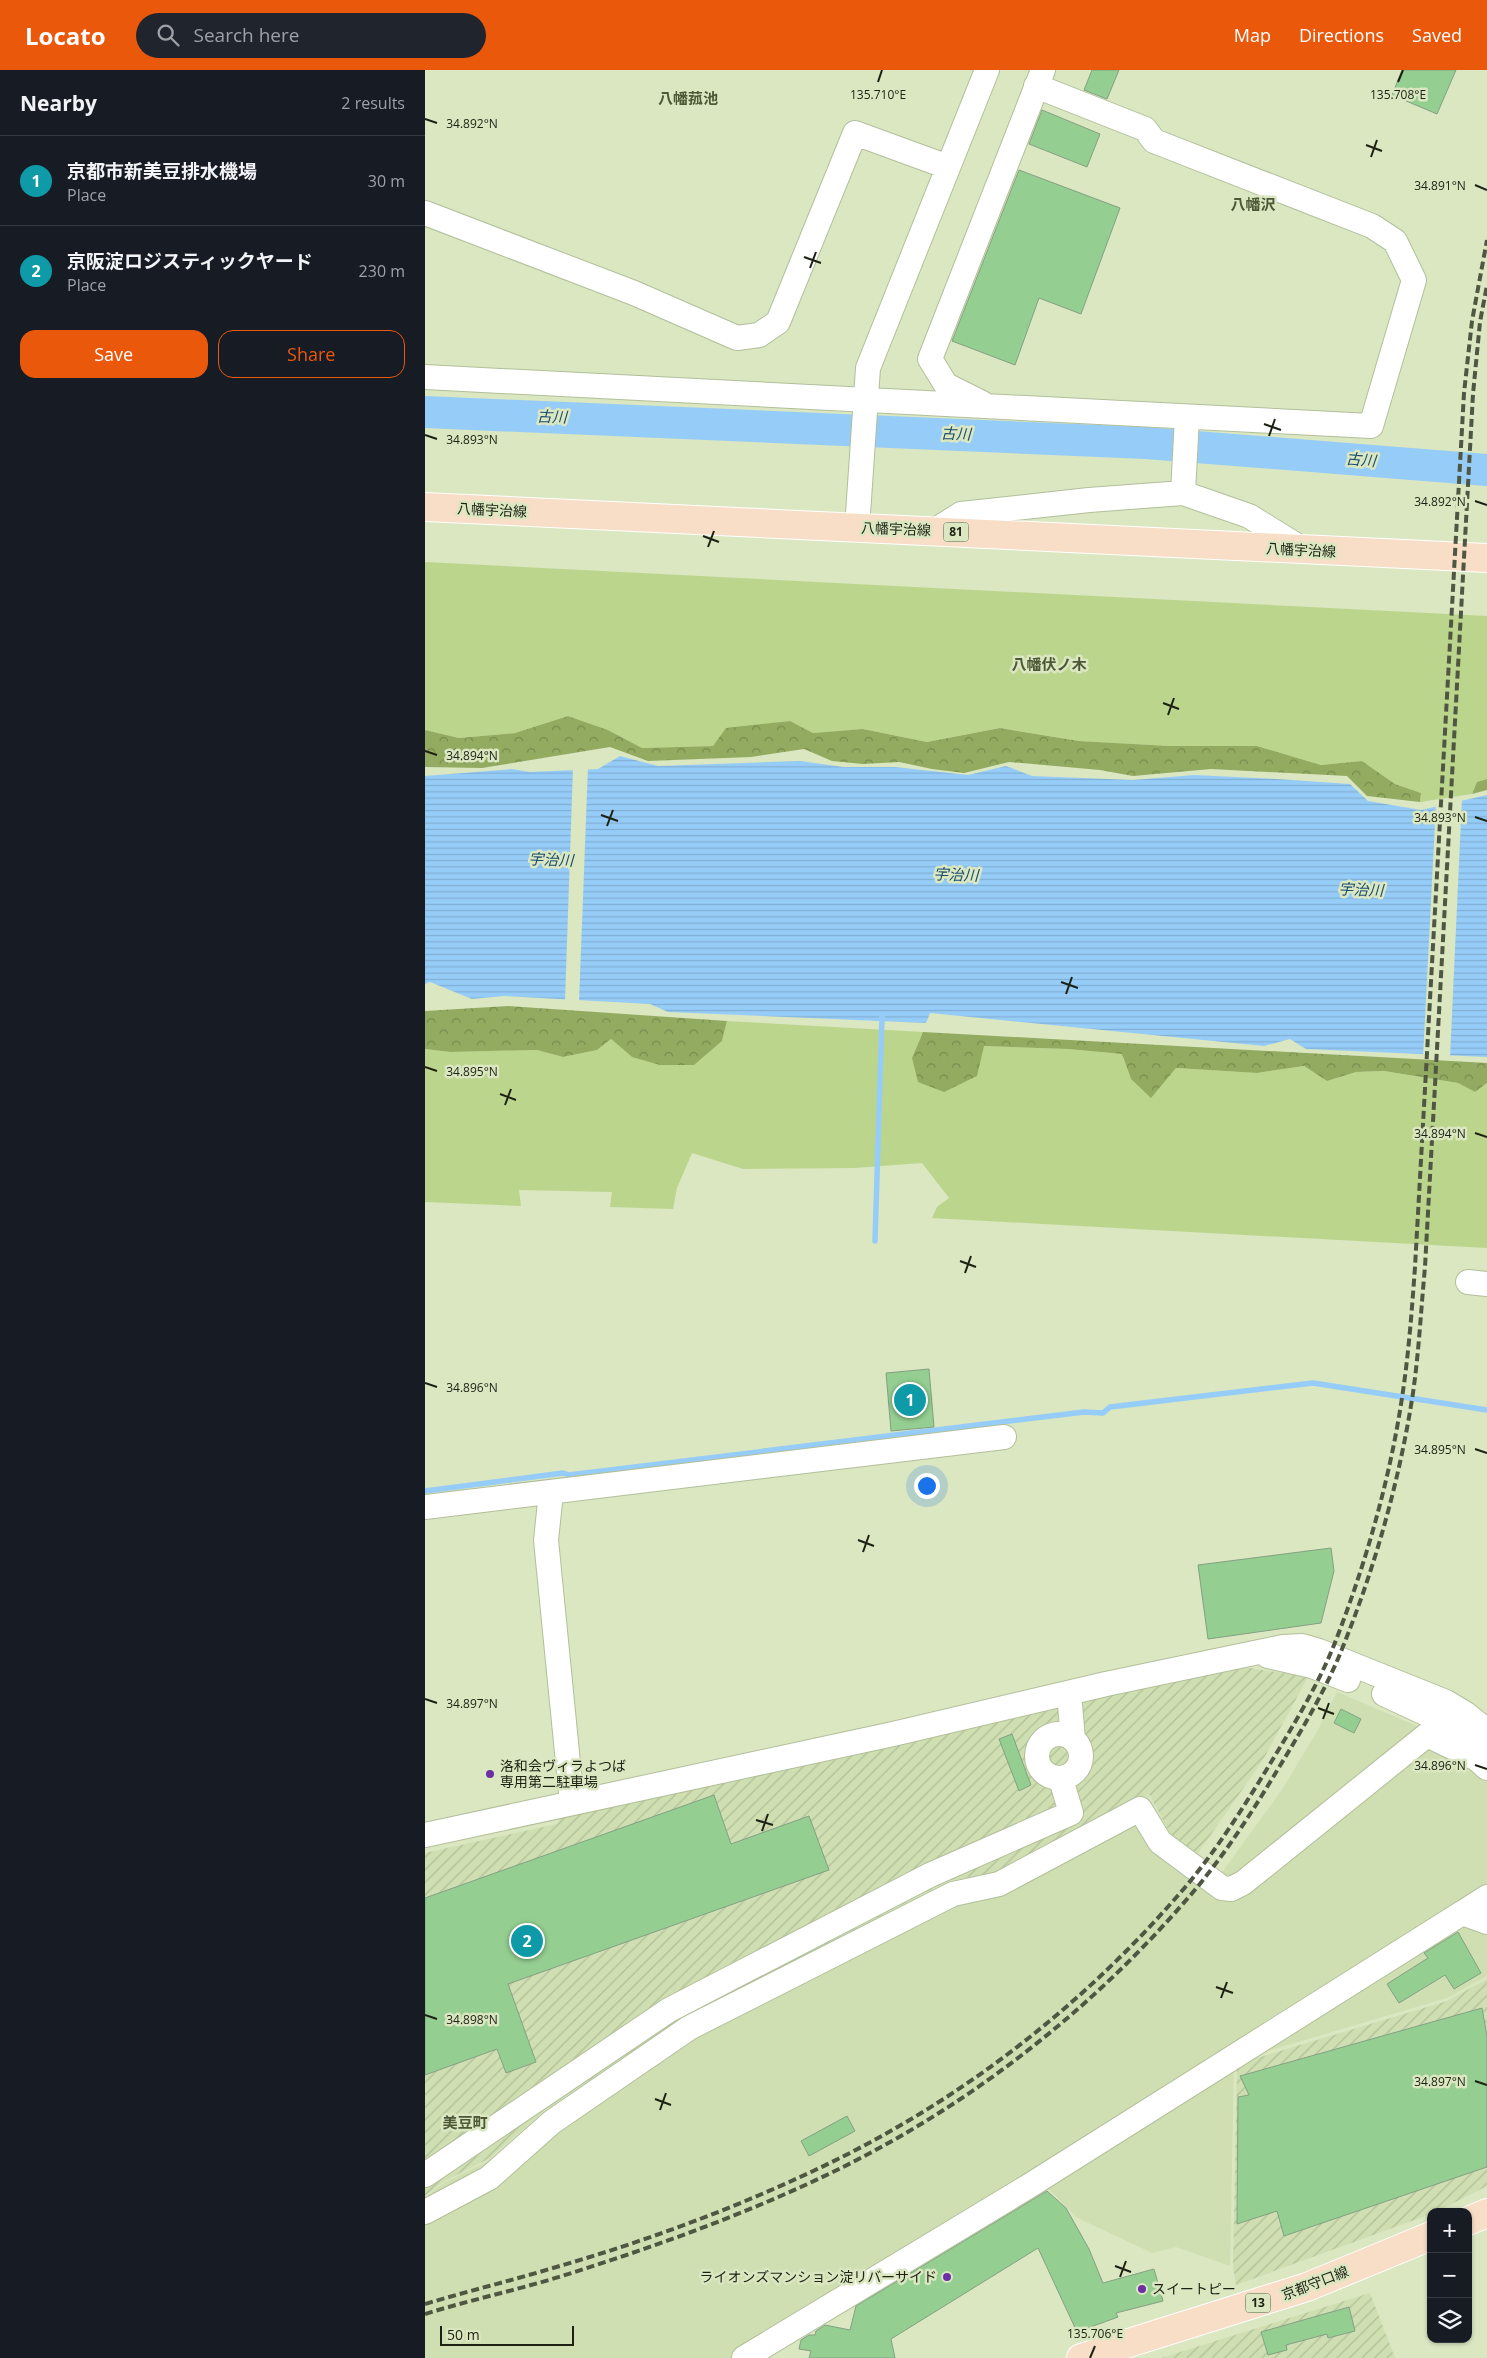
<!DOCTYPE html>
<html lang="en">
<head>
<meta charset="utf-8">
<style>
	body { margin:0; font-family:"Open Sans","Noto Sans JP",sans-serif; background:#20242c; color:#f1f3f6 }
	.controls { position:absolute; right:15px; bottom:15px; display:grid; overflow:hidden; border-radius:10px; box-shadow:0 1px 4px #0004 }
	.controls button { width:45px; height:45px; display:grid; place-items:center; padding:0; border:0; border-bottom:1px solid #363941; background:#171b24; color:#f1f3f6; font:25px sans-serif }
	.scale { position:absolute; left:15px; bottom:12px; width:134px; box-sizing:border-box; padding-left:5px; border:2px solid #1c2113; border-top:0; font-size:14px; line-height:18px; white-space:nowrap; color:#1c2113; -webkit-text-stroke:4px #dae7c1; paint-order:stroke }
	.you { position:absolute; left:501px; top:1415px; width:18px; height:18px; margin:-12px; border:4px solid #fff; border-radius:50%; background:#1a73e8; box-shadow:0 0 0 8px #1a73e833 }
	.badge { display:grid; place-items:center; width:32px; height:32px; border-radius:50%; background:#ea580c; color:#fff; font-size:16px; font-weight:700 }
	.pin { position:absolute; translate:-50% -50%; border:2px solid #fff; box-shadow:0 1px 5px #0006 }
	.list { margin:0; padding:0; list-style:none }
	h2 { display:flex; justify-content:space-between; align-items:center; height:65px; margin:0; padding:0 20px; font-size:21px }
	h2 small { font-size:16px; font-weight:400; color:#9ea1a6 }
	.list li { display:grid; grid-template-columns:32px 1fr auto; gap:15px; align-items:center; box-sizing:border-box; height:90px; padding:0 20px; border-top:1px solid #363941 }
	.list b { display:block; font-size:19px; white-space:nowrap }
	.list p { margin:0; font-size:16px; white-space:nowrap; color:#9ea1a6 }
	.list em { font-size:16px; font-style:normal; color:#9ea1a6 }
	.actions { display:flex; gap:10px; padding:15px 20px }
	.actions a { flex:1; padding:11px 0; border:1px solid #ea580c; border-radius:15px; text-align:center; font-size:18px; color:#ea580c }
	.actions .main { background:#ea580c; color:#fff }
	.icon { flex:none; width:28px; height:28px; fill:none; stroke:currentColor; stroke-width:2; stroke-linecap:round; stroke-linejoin:round }
	.map { position:relative; flex:none; width:1062px; height:2288px; overflow:hidden }
	header { display:flex; align-items:center; gap:30px; box-sizing:border-box; height:70px; padding:0 25px; background:#ea580c; color:#fff }
	header strong { font-size:24px }
	nav { display:flex; gap:28px; margin-inline-start:auto; font-size:18px }
	.search { width:350px; height:45px; background:#20242c; display:flex; align-items:center; gap:12px; box-sizing:border-box; padding:0 18px; border-radius:28px; color:#9ea1a6; font-size:19px }
	main { display:flex }
	aside { flex:1; background:#171b24 }
	.map>svg:first-child { display:block }
</style>
</head>
<body>
<header>
<strong>Locato</strong>
<div class="search"><svg class="icon" aria-label="search" viewBox="0 0 24 24"><circle cx="10" cy="10" r="6"/><path d="M15 15l6 6"/></svg>Search here</div>
<nav><a>Map</a><a>Directions</a><a>Saved</a></nav>
</header>
<main>
<aside>
<h2>Nearby<small>2 results</small></h2>
<ul class="list">
<li><span class="badge" style="background:#0f9aa8">1</span><div><b>京都市新美豆排水機場</b><p>Place</p></div><em>30 m</em></li>
<li><span class="badge" style="background:#0f9aa8">2</span><div><b>京阪淀ロジスティックヤード</b><p>Place</p></div><em>230 m</em></li>
</ul>
<div class="actions"><a class="main">Save</a><a>Share</a></div>
</aside>
<div class="map">
<svg width="1062" height="2288" viewBox="0 0 1062 2288">
	<defs>
		<pattern id="industrial-furrows" width="10" height="10" patternUnits="userSpaceOnUse" patternTransform="scale(1.25)"><rect width="10" height="10" fill="#cfdfb1"/><path d="M-1 1l2-2M0 10L10 0M9 11l2-2" fill="none" stroke="#b1bf97"/></pattern>
		<pattern id="forest-crowns" width="20" height="18" patternUnits="userSpaceOnUse" patternTransform="scale(1.25)"><rect width="20" height="18" fill="#93ab60"/><path d="M2 6a3 3 0 1 1 6 0M12 15a3 3 0 1 1 6 0" fill="none" stroke="#778b4e"/></pattern>
		<pattern id="water-rules" width="6" height="5" patternUnits="userSpaceOnUse" patternTransform="scale(1.25)"><rect width="6" height="5" fill="#96ccf8"/><path d="M0 2.5h6" fill="none" stroke="#81afd4"/></pattern>
	</defs>
	<rect width="100%" height="100%" fill="#dae7c1"/>
	<path fill="#cfdfb1" d="M912 1622 1020 1668 1062 1691V1906L1022 1928 812 1990 809 1994 805 2196 751 2177 727 2183 651 2147 619 2114 330 2288H0V2128L17 2114 67 2089 122 2041 290 1933 526 1812 573 1804 723 1725 745 1768 795 1805 858 1718 893 1660Z"/>
	<path fill="url(#industrial-furrows)" d="M812 1596 883 1607 838 1690 771 1786 747 1767 724 1724 572 1803 525 1810 258 1948 121 2039 65 2088 16 2113 0 2126V1783L132 1754 139 1744Z
		M1062 1909V2116L1011 2142H1006V2144L811 2215 808 2196 812 1994 1022 1931Z
		M945 2223 970 2288H736Z"/>
	<path fill="#bcd58c" d="M0 492 1062 546V709L1052 712 1047 724 995 732 996 723 970 714 937 691 896 695 832 676H745L654 671 575 658 502 672 438 659 388 663 364 651 336 655 288 676 217 678 183 660 143 646 90 663 34 668 0 660Z
		M302 951 498 962 487 988 559 976 643 979 697 984 706 1009 751 998 832 1003 879 996 902 1011 931 1002 959 1001 1033 1013 1050 1022 1062 1013V1178L507 1148 512 1137 524 1128 497 1093 430 1098 318 1099 267 1083 252 1118 248 1139 185 1137 187 1122 94 1120 96 1136 0 1132V979L25 982 112 980 138 987 172 980 186 969 207 987 297 971Z"/>
	<path fill="url(#forest-crowns)" d="M143 646 183 660 217 678 288 676 301 658 365 651 388 663 438 659 502 672 575 658 654 671 745 676H832L896 695 937 691 970 714 996 723 995 732 942 726 922 706 786 699 708 706 675 700 584 692 539 703 507 699 474 692 438 694 407 691 379 679 326 687 223 691 185 677 57 698 0 697V660L34 668 90 663Z
		M1062 709V720L1047 724 1052 712Z
		M83 936 302 951 297 971 269 995H235L207 987 186 969 172 980 138 987 112 980 25 982 0 979V941Z
		M498 962 1062 993V1013L1050 1022 1033 1013 959 1001 931 1002 902 1011 879 996 832 1003 751 998 726 1028 706 1009 697 984 643 979 559 976 552 1006 519 1022 493 1012 487 988Z"/>
	<path fill="url(#water-rules)" d="M195 686 233 696 375 691 418 697H470L543 705 581 696 607 706 708 710 769 705 851 709 925 714 943 731 996 740 1062 725V987L881 979 865 969 839 976 505 943 501 953 243 942 225 934 79 926 47 929 5 912 0 914V706L87 699 105 702 173 699Z"/>
	<path fill="#dae7c1" d="M148 697H163L154 932 140 931Z
		M1037 728 1025 988 998 987 1011 734Z"/>
	<g fill="none" stroke-linecap="round" stroke-linejoin="round">
		<path stroke="#96ccf8" stroke-width="5.5" d="M450 1171 457 946
			M0 1421 138 1403 144 1405 659 1342 678 1343 685 1337 888 1313 1062 1340"/>
		<path stroke="#96ccf8" stroke-width="32" d="M0 342 721 373 1062 400"/>
	</g>
	<path fill="#94ce91" stroke="#84a083" d="M667 0H694L682 29 659 20Z
		M977 0H1031L1012 44 967 25Z
		M617 40 675 64 662 97 604 74Z
		M594 100 695 138 656 244 614 228 590 295 527 271Z
		M504 1299 509 1357 466 1361 461 1303Z
		M906 1478 909 1501 896 1553 783 1569 773 1495Z
		M916 1639 936 1649 929 1663 909 1653Z
		M587 1664 606 1715 594 1721 574 1669Z
		M289 1725 306 1774 384 1746 404 1800 83 1914 111 1992 81 2003 72 1979 0 2005V1828Z
		M1033 1862 1056 1903 1029 1919 1020 1905 974 1933 962 1914 1003 1888 999 1883Z
		M1057 1938 1062 1966V2097L859 2166 852 2141 812 2154 813 2027 824 2025 815 2006Z
		M422 2046 430 2061 384 2086 376 2071Z
		M622 2121 641 2138 664 2179 678 2213 729 2199 738 2231 691 2243 693 2247 652 2262 613 2178 466 2269 470 2288H384L386 2281 374 2279 376 2270 384 2265H390L391 2261 400 2255 425 2260 431 2236Z
		M924 2237 930 2261 903 2268 902 2264 861 2275 862 2280 843 2285 836 2262Z"/>
	<g fill="none" stroke-linecap="round" stroke-linejoin="round">
		<defs>
			<path id="minor" d="M0 143 209 223 312 268 334 265 353 252 430 63 523 97
				M0 307 946 356 989 210 970 171 947 156 729 71 720 59 611 16
				M557 333 521 315 505 289 618 0
				M758 423 762 347
				M432 458 443 298 562 0
				M509 461 536 444 664 430 758 423 824 446 879 480
				M1043 1212 1062 1214
				M126 1423 121 1470 147 1733
				M0 1437 579 1367
				M843 1586 887 1596 923 1610
				M644 1623 648 1669
				M959 1624 1030 1657 1061 1675
				M612 1686a22 22 0 1 1 44 0a22 22 0 1 1-44 0Z
				M0 1765 468 1664 681 1614 858 1577 877 1576 894 1581 1021 1632 1041 1644 1062 1661
				M1037 1843 1062 1827
				M0 2105 244 1940 505 1805 646 1743 636 1709
				M0 2142 64 2108 127 2052 264 1958 528 1824 574 1814 715 1739 735 1772 797 1818 806 1819 818 1813 1002 1665 1052 1689 1062 1698
				M319 2288 604 2116 1037 1843 1062 1852"/>
			<path id="major" d="M0 437 1062 488
				M1043 2151 1062 2143
				M656 2288 882 2217 1006 2166"/>
		</defs>
		<use href="#minor" stroke="#b2bf9a" stroke-width="26"/>
		<use href="#major" stroke="#fff" stroke-width="30"/>
		<use href="#minor" stroke="#fff" stroke-width="24"/>
		<use href="#major" stroke="#f8dec6" stroke-width="28"/>
		<path stroke="#4f5742" stroke-width="4" stroke-dasharray="8 4" stroke-linecap="butt" d="M0 2234C43 2221 85 2211 128 2198 225 2170 322 2134 413 2089 544 2024 660 1933 756 1822 790 1783 818 1738 845 1694 869 1654 894 1614 911 1570 942 1490 966 1405 978 1321 984 1280 987 1238 990 1197L1039 323 1047 251 1062 170
			M0 2244C45 2230 92 2220 137 2206 232 2176 327 2142 416 2098 549 2032 666 1940 763 1828 797 1789 826 1744 853 1699 878 1658 902 1618 919 1574 951 1494 975 1408 988 1323 994 1281 996 1239 1000 1197L1048 324 1055 252 1062 215"/>
	</g>
	<path fill="none" stroke="#1c2113" stroke-width="2" d="M453 12 457 0M973 12 978 0M0 49 12 53M941 75 957 81M946 87 952 70M1050 115 1062 120M379 187 396 193M385 198 391 182M839 354 856 360M0 365 12 369M844 366 850 349M1050 431 1062 435M278 466 294 472M283 477 289 461M738 633 754 639M743 645 749 628M0 681 12 685M176 745 193 751M1050 747 1062 751M182 756 188 740M636 912 653 918M641 924 647 907M0 997 12 1001M75 1024 91 1030M80 1035 86 1019M1050 1063 1062 1067M535 1191 551 1197M540 1203 546 1186M0 1313 12 1317M1050 1379 1062 1383M433 1470 449 1476M438 1482 444 1465M0 1629 12 1633M893 1638 909 1644M898 1649 904 1633M1050 1695 1062 1699M331 1750 348 1755M337 1761 343 1744M791 1917 808 1923M796 1928 802 1912M0 1945 12 1949M1050 2011 1062 2015M230 2029 246 2035M235 2040 241 2023M690 2196 706 2202M695 2207 701 2191M665 2288 670 2276"/>
	<g fill="#6c2fa5" stroke="#dae7c1" stroke-width="2">
		<circle cx="65" cy="1704" r="5"/>
		<circle cx="522" cy="2207" r="5"/>
		<circle cx="717" cy="2219" r="5"/>
	</g>
	<g text-anchor="middle" stroke-width="5" stroke-linejoin="round" paint-order="stroke">
		<g fill="#dae7c1" stroke="#555c47" stroke-width="1">
			<rect x="518.5" y="452.5" width="25" height="19" rx="4"/>
			<rect x="820.5" y="2223.5" width="25" height="19" rx="4"/>
		</g>
		<g font-size="12" font-weight="bold" fill="#1c2113">
			<text x="531" y="466">81</text>
			<text x="833" y="2237">13</text>
		</g>
		<g font-size="14" fill="#1c2113" stroke="#dae7c1">
			<text transform="translate(67 440) rotate(3)" y="5">八幡宇治線</text>
			<text transform="translate(471 459) rotate(2)" y="5">八幡宇治線</text>
			<text transform="translate(876 480) rotate(3)" y="5">八幡宇治線</text>
			<text transform="translate(890 2213) rotate(-21)" y="5">京都守口線</text>
		</g>
		<g font-size="14" fill="#1c2113" stroke="#dae7c1" text-anchor="start">
			<text x="75" y="1701">洛和会ヴィラよつば<tspan x="75" dy="16">専用第二駐車場</tspan></text>
			<text x="512" y="2212" text-anchor="end">ライオンズマンション淀リバーサイド</text>
			<text x="727" y="2224">スイートピー</text>
		</g>
		<g font-size="15" font-weight="bold" fill="#4d5837" stroke="#dae7c1">
			<text x="263" y="34">八幡菰池</text>
			<text x="828" y="140">八幡沢</text>
			<text x="624" y="600">八幡伏ノ木</text>
			<text x="40" y="2058">美豆町</text>
		</g>
		<g font-size="15" font-style="italic" fill="#184b6e" stroke="#dae7c1">
			<text transform="translate(127 347) rotate(2)" y="5">古川</text>
			<text transform="translate(531 364) rotate(2)" y="5">古川</text>
			<text transform="translate(936 390) rotate(5)" y="5">古川</text>
			<text transform="translate(126 790) rotate(2)" y="5">宇治川</text>
			<text transform="translate(531 805) rotate(2)" y="5">宇治川</text>
			<text transform="translate(936 820) rotate(2)" y="5">宇治川</text>
		</g>
	</g>
	<g font-size="12" text-anchor="middle" fill="#1c2113" stroke="#dae7c1" stroke-width="5" stroke-linejoin="round" paint-order="stroke">
		<text x="453" y="29">135.710°E</text>
		<text x="973" y="29">135.708°E</text>
		<text x="47" y="58">34.892°N</text>
		<text x="1015" y="120">34.891°N</text>
		<text x="47" y="374">34.893°N</text>
		<text x="1015" y="436">34.892°N</text>
		<text x="47" y="690">34.894°N</text>
		<text x="1015" y="752">34.893°N</text>
		<text x="47" y="1006">34.895°N</text>
		<text x="1015" y="1068">34.894°N</text>
		<text x="47" y="1322">34.896°N</text>
		<text x="1015" y="1384">34.895°N</text>
		<text x="47" y="1638">34.897°N</text>
		<text x="1015" y="1700">34.896°N</text>
		<text x="47" y="1954">34.898°N</text>
		<text x="1015" y="2016">34.897°N</text>
		<text x="670" y="2268">135.706°E</text>
	</g>
</svg>
<div class="controls">
<button>+</button>
<button>−</button>
<button><svg class="icon" aria-label="layers" viewBox="0 0 24 24"><path d="M12 4l9 5-9 5-9-5zM3 14l9 5 9-5"/></svg></button>
</div>
<div class="scale">50 m</div>
<div class="you"></div>
<div class="pin badge" style="left:485px;top:1330px;background:#0f9aa8">1</div>
<div class="pin badge" style="left:102px;top:1871px;background:#0f9aa8">2</div>
</div>
</main>
</body>
</html>
